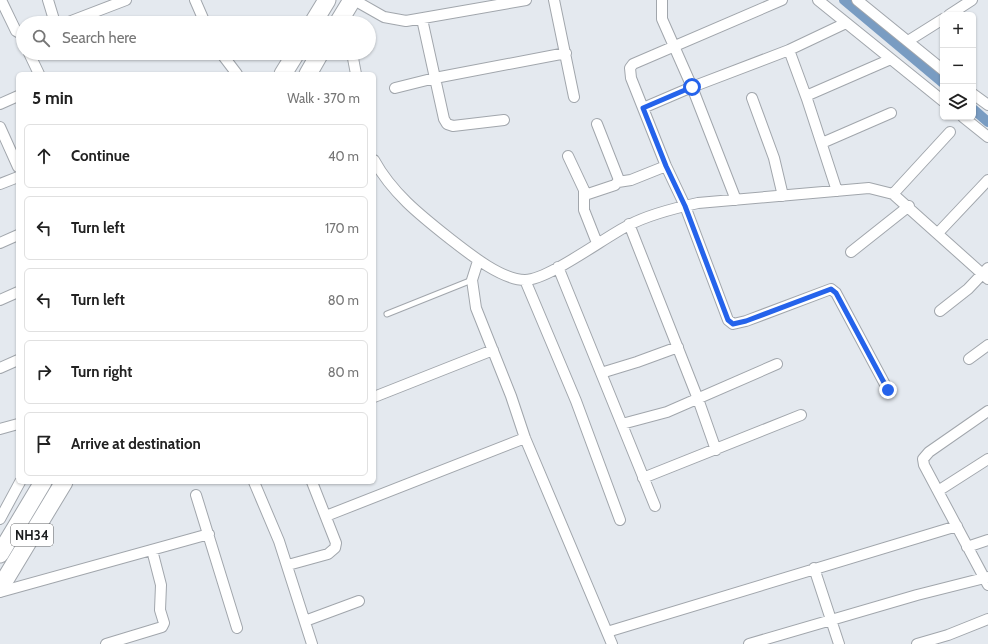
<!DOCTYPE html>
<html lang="en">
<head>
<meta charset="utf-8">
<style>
	body { margin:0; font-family:Cabin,sans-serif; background:#f6f6f6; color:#222 }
	.controls { position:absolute; right:12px; top:12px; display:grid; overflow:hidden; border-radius:6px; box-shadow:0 1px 3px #0004 }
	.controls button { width:36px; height:36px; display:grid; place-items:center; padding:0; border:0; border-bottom:1px solid #e0e0e0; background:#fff; color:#222; font:20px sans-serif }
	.stop { position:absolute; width:12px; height:12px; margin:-9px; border:3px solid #2563eb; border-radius:50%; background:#fff }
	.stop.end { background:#2563eb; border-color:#fff; box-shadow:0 1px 4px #0008 }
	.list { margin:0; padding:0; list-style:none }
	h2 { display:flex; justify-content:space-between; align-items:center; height:52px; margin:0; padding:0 16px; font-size:17px }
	h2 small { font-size:13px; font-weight:400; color:#767676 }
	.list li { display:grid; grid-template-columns:26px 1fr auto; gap:12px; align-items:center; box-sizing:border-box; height:64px; margin:0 8px 8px; padding:0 8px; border:1px solid #e0e0e0; border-radius:6px }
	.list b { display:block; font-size:15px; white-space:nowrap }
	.list em { font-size:13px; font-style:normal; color:#767676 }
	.icon { flex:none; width:22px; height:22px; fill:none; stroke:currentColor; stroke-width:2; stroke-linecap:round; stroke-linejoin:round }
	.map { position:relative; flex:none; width:988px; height:644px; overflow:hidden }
	.search { position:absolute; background:#fff; box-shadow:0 1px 3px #0004; left:16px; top:16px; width:360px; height:44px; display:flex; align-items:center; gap:10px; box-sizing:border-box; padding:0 14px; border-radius:22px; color:#767676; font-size:15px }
	.panel { position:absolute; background:#fff; box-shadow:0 1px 3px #0004; left:16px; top:72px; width:360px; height:412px; border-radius:6px }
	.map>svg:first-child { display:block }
</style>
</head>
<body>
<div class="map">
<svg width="988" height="644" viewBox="0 0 988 644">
	<rect width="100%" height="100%" fill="#e4e9ef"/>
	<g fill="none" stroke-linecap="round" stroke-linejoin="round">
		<path stroke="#799cc2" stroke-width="10" d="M844 0 943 83
			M973 109 988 122"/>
		<defs>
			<path id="service" d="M387 314 472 280"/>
			<path id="minor" d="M1 0 16 31 23 35
				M48 0 55 23
				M195 0 205 23
				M354 0 384 17 406 21 526 0
				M554 0 574 97
				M662 0V19L692 87 736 200
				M782 0 633 64 630 68 631 78 666 166 685 206 728 320 733 324 746 321 831 289 836 293 888 390
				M818 0 943 101
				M857 0 943 70
				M949 15 972 0
				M422 19 444 119 447 124 453 126 504 120
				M66 23 126 0
				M908 41 943 19
				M789 50 807 99 837 191
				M29 53 39 74
				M221 53 237 74
				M352 53 356 74
				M395 88 435 78 566 53
				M973 94 988 105
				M806 96 891 59
				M752 98 774 158 783 196
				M0 104 18 96
				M643 108 692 87 789 50 846 23
				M963 117 988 137
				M0 127 18 167
				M822 143 891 113
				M568 156 584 190V210L597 243
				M374 160C392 193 420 215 449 238 467 252 501 280 525 280 548 280 605 237 629 225 650 214 675 208 698 203L869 188 893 194 988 279
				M618 182 631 180 666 166
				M0 184 18 177
				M893 194 950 132
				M585 195 615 185 619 180 597 124
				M629 224 698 399 716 450
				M938 233 988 180
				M0 243 18 235
				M851 252 909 206
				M478 261 472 280 476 308 511 396 525 438 612 644
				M558 267 655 506
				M525 280 576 401 620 520
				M0 300 18 292
				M940 311 968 289 988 268
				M969 359 988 345
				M0 368 18 360
				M601 373 637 362 678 347
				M374 397 493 350
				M988 411 929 452 923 459 924 465 988 585
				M622 424 667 412 777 364
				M0 429 18 424
				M643 478 801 415
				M254 482 279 541 312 644
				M938 491 988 459
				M196 495 237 628
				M326 516 525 438
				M0 519 20 482
				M967 547 988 540
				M288 565 328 554 335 548 336 543 312 482
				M814 568 839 644
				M0 592 209 534
				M305 621 359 601
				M607 632 957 526
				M106 644 162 627 164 623 160 610 161 585 152 550
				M749 644 917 595 988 577
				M917 644 948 635 988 619"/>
			<path id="trunk" d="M313 23 327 0
				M338 23 352 0
				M283 74 296 53
				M308 74 320 53
				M0 554 43 482
				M0 588 64 482"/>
		</defs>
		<use href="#service" stroke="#a1a6ac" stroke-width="7"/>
		<use href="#minor" stroke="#a1a6ac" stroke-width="12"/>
		<use href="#trunk" stroke="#a1a6ac" stroke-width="19"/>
		<use href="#service" stroke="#fff" stroke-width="5"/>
		<use href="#minor" stroke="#fff" stroke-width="10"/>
		<use href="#trunk" stroke="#fff" stroke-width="17"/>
	</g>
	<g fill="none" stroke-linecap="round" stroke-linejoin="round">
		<path stroke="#2563eb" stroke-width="5" d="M692 87 643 108 666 166 685 206 728 320 733 324 746 321 831 289 836 293 888 390"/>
	</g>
	<g text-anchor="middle" stroke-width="4" stroke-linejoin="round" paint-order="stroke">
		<rect fill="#fff" stroke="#5f6062" stroke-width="1" x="11" y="524" width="42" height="22" rx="3"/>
		<g font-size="13" font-weight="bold" fill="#1a1c1e">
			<text x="32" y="540">NH34</text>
		</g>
	</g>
</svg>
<div class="controls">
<button>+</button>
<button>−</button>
<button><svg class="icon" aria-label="layers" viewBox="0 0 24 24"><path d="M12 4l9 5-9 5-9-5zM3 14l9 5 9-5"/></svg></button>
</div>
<div class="stop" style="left:692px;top:87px"></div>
<div class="stop end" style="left:888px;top:390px"></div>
<div class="search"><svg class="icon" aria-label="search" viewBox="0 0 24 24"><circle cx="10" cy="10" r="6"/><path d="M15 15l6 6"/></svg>Search here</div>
<section class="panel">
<h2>5 min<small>Walk · 370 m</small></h2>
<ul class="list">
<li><svg class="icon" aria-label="ahead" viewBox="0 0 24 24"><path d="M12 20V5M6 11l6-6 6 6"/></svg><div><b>Continue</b></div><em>40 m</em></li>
<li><svg class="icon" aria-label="left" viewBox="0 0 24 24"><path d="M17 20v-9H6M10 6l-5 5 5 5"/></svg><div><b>Turn left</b></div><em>170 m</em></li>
<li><svg class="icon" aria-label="left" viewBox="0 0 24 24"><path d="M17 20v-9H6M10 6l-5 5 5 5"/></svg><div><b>Turn left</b></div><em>80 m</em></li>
<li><svg class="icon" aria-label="right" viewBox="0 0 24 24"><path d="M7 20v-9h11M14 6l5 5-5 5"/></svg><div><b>Turn right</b></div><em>80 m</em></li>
<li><svg class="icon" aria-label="arrive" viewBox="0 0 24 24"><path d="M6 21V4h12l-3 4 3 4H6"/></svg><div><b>Arrive at destination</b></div></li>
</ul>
</section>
</div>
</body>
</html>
